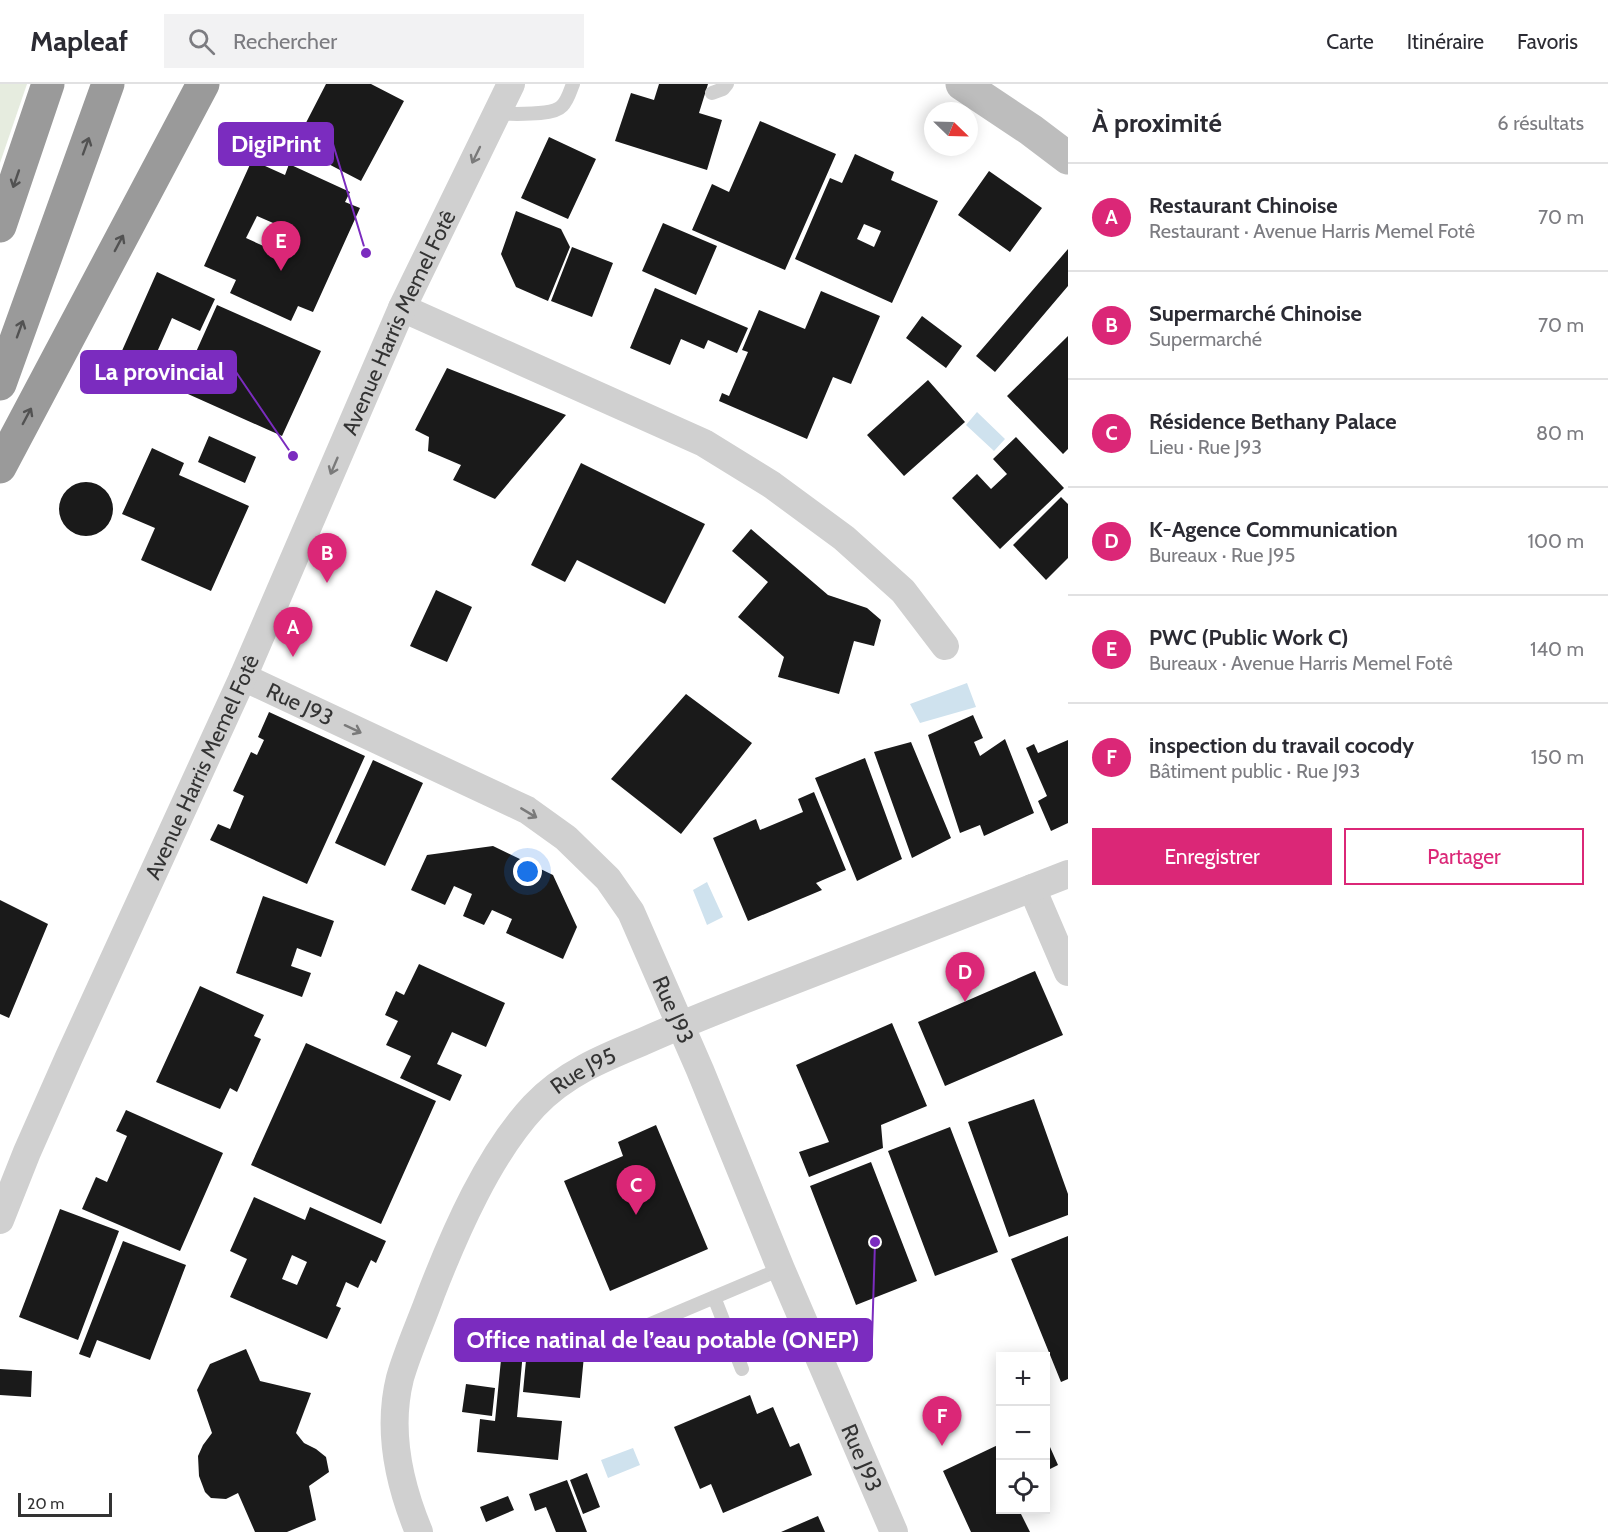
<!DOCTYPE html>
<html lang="fr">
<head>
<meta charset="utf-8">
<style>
	body { margin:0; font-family:Cabin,sans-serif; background:#f2f2f3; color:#2b2b33 }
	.controls { position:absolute; right:18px; bottom:18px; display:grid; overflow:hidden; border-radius:0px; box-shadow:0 3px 15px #0003 }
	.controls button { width:54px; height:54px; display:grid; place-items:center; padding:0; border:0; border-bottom:2px solid #e1e1e2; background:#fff; color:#2b2b33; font:30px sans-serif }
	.compass { position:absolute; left:924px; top:18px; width:54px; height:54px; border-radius:50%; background:#fff; box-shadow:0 3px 15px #0003; rotate:113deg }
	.scale { position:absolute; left:18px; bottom:15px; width:94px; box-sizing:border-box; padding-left:6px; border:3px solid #333; border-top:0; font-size:16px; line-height:21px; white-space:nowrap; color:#333; -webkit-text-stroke:4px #fff; paint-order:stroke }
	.you { position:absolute; left:528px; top:788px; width:21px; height:21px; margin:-15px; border:4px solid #fff; border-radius:50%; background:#1a73e8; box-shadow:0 0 0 9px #1a73e833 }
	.badge { display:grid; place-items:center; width:39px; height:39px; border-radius:50%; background:#db2777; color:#fff; font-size:20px; font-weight:700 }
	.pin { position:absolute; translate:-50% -50px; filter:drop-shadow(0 2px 3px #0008) }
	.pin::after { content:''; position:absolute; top:32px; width:21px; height:18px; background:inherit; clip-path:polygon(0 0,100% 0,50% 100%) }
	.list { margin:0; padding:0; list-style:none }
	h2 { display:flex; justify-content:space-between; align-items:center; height:78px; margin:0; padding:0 24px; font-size:26px }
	h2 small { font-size:20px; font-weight:400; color:#7c7c81 }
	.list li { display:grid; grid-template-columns:39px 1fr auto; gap:18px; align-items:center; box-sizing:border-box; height:108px; padding:0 24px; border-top:2px solid #e1e1e2 }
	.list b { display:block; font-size:22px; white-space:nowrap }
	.list p { margin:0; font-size:20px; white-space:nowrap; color:#7c7c81 }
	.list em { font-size:20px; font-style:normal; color:#7c7c81 }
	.actions { display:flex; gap:12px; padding:18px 24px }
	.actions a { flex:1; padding:14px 0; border:2px solid #db2777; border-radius:0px; text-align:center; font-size:21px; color:#db2777 }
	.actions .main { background:#db2777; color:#fff }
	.icon { flex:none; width:33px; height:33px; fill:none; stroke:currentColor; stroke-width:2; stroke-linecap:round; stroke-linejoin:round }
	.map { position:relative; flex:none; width:1068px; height:1448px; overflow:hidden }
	header { display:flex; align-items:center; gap:36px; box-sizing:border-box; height:84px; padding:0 30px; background:#fff; border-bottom:2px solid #e1e1e2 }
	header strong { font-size:28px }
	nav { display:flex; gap:33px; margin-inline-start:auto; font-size:21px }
	.search { width:420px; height:54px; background:#f2f2f3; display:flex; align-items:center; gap:15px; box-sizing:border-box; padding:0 21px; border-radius:0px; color:#7c7c81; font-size:22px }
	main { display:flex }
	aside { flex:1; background:#fff }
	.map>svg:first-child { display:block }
</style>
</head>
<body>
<header>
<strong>Mapleaf</strong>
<div class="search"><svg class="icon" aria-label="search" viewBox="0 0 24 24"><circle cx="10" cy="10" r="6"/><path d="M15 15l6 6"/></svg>Rechercher</div>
<nav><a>Carte</a><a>Itinéraire</a><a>Favoris</a></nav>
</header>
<main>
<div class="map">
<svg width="1068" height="1448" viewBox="0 0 1068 1448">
	<rect width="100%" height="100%" fill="#fff"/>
	<path fill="#e6ecdf" d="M0 0H27L0 79Z"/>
	<path fill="#cfe2ee" d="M977 328 1005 355 994 367 966 341Z
		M967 599 976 623 920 639 910 620Z
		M707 798 723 833 707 841 693 806Z
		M633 1364 640 1381 608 1394 601 1376Z"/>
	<path fill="#1a1a1a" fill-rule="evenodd" d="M326 0H371L404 17 361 97 294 62Z
		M659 0H708L699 29 722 36 707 86 615 57 631 9 654 16Z
		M760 37 836 70 785 186 692 146 712 100 729 108Z
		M549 53 596 75 568 135 521 114Z
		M855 70 894 88 891 96 938 117 892 219 795 175 830 94 842 99ZM864 140 881 147 874 163 857 155Z
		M252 76 285 91 289 80 350 108 345 118 360 124 313 228 298 222 291 237 230 209 236 196 204 182ZM257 132 280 142 270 165 246 154Z
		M989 87 1042 124 1010 168 958 131Z
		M516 127 561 145 570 163 548 217 516 203 501 170Z
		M663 139 717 162 696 211 642 187Z
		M572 163 613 179 592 233 551 217Z
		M1068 165V202L995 288 976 272Z
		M157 188 215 215 200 247 172 234 143 300 113 287Z
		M655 204 748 244 737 269 708 256 704 265 681 255 670 281 630 264Z
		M821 207 880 232 851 300 833 293 807 355 719 317 722 309 729 312 748 268 742 266 759 226 805 245Z
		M217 221 321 267 282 352 179 306Z
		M922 232 962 262 946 284 906 254Z
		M1068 252V365L1063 370 1007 312Z
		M447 284 566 331 495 415 453 396 461 381 428 367 429 353 415 346Z
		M928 296 965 338 904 392 867 351Z
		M209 352 256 373 245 399 198 378Z
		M1016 353 1064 404 1000 465 952 414 977 390 991 405 1007 390 993 375Z
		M152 364 184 379 179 391 249 422 211 507 141 476 155 444 122 430Z
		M581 379 705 440 665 520 577 476 565 498 531 481Z
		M59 425a27 27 0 1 1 54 0a27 27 0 1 1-54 0Z
		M1061 413 1068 420V474L1046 496 1013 461Z
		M751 445 828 511 867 524 881 536 874 562 854 557 839 610 778 593 784 573 738 533 768 498 732 467Z
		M436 506 472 523 447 578 410 562Z
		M686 610 752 659 681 750 611 695Z
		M269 628 365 672 307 800 210 756 218 740 230 745 244 712 233 707 251 668 257 671 264 656 258 653Z
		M973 631 983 654 974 658 980 672 1005 655 1034 729 984 752 980 741 960 749 928 651Z
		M1068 656V739L1051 747 1038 717 1047 712 1026 664 1034 660 1038 669Z
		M911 658 951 754 912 774 874 668Z
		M865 674 902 775 857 797 815 694Z
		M373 676 423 699 385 782 335 759Z
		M814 708 846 786 816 799 822 806 748 837 713 754 756 735 760 746 803 728 798 715Z
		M493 762 553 791 577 843 563 875 506 849 512 835 492 826 484 841 463 832 472 810 454 802 445 821 411 806 427 771Z
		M263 812 334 837 321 873 297 864 291 882 311 889 302 913 236 889Z
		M0 816 48 840 9 934 0 930Z
		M419 880 505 919 486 963 452 948 437 980 462 991 450 1017 400 994 411 972 386 961 398 937 385 931 396 907 404 911Z
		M1035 887 1063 951 945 1002 918 938Z
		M200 902 264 931 254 952 261 955 237 1008 230 1004 220 1025 156 998Z
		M892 939 927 1022 881 1041 883 1064 809 1093 799 1068 829 1058 796 981Z
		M306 959 436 1017 381 1140 251 1081Z
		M1034 1015 1068 1110V1131L1009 1153 968 1038Z
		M126 1026 223 1069 180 1167 82 1125 96 1093 107 1098 127 1052 116 1047Z
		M656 1041 708 1165 610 1207 564 1097 623 1072 618 1058Z
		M950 1043 998 1168 935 1192 888 1067Z
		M871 1078 917 1197 856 1221 810 1102Z
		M254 1113 305 1136 310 1123 386 1157 376 1179 371 1176 358 1204 346 1198 336 1222 341 1224 327 1255 230 1213 247 1175 230 1167ZM292 1171 307 1178 297 1201 282 1195Z
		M60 1125 119 1147 78 1256 19 1233Z
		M1068 1152V1295L1061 1298 1011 1175Z
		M123 1157 186 1181 150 1276 97 1256 90 1274 79 1270Z
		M503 1255 524 1257 517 1333 562 1337 558 1376 477 1368 480 1335 495 1337Z
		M528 1255 585 1261 580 1314 523 1308Z
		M246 1265 260 1297 311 1309 296 1349 304 1359 316 1365 326 1373 329 1388 309 1402 316 1436 287 1448H255L238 1409 226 1415 211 1414 205 1408 199 1392 198 1372 203 1361 212 1349 197 1306 210 1280Z
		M0 1285 32 1287 31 1313 0 1311Z
		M466 1300 495 1304 492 1332 462 1328Z
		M750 1311 757 1330 773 1323 790 1363 799 1359 812 1391 723 1429 711 1400 700 1405 674 1343Z
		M1046 1354 1058 1381 1046 1387Z
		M1000 1360V1426H1019L1030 1448H971L943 1387Z
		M587 1389 600 1423 583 1430 570 1396Z
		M567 1396 587 1448H556L546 1423 535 1427 529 1410Z
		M508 1412 514 1426 486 1438 480 1423Z
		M818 1432 825 1448H781Z"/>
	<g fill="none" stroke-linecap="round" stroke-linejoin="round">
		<path stroke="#d0d0d0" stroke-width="14" d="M712 9 723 5 727 0
			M495 30C511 29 552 33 562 22 568 16 570 7 573 0
			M714 1213 742 1285
			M620 1253 781 1185"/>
		<g stroke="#d0d0d0" stroke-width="28">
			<path d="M402 224 704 359 772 401 844 454 903 507 945 562"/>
			<path id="s1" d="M243 593 527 726 566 754 608 795 631 828 700 986 781 1185 894 1448"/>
			<path d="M1032 804 1068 888"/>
			<path id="s2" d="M0 1136 27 1068 69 973 243 593 402 224 511 0"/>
			<path id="s3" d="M419 1448C399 1400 387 1346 400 1294 408 1266 421 1238 431 1210 455 1148 489 1070 534 1022 564 990 603 974 642 958 680 941 720 925 759 910 862 870 965 830 1068 790"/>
		</g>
		<path stroke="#bdbdbd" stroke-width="33" d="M962 0 1031 46 1068 74"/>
		<path stroke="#9a9a9a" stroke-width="33" d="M0 142 48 0
			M0 300 108 0
			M0 383 203 0"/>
	</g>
	<defs><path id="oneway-shaft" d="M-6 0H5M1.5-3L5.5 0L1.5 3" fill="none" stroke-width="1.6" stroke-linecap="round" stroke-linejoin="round" transform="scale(1.5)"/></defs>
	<g stroke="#525252">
		<use href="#oneway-shaft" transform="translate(86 62) rotate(-70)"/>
		<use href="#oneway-shaft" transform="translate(16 95) rotate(109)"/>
		<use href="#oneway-shaft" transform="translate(119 159) rotate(-62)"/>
		<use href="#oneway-shaft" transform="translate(20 245) rotate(-70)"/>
		<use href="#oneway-shaft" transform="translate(27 332) rotate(-62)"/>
	</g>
	<g stroke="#7a7a7a">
		<use href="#oneway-shaft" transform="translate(476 71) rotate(116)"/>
		<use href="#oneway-shaft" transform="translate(334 382) rotate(113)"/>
		<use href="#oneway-shaft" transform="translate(353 645) rotate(25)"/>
		<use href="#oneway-shaft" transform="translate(529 729) rotate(31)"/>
	</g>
	<g text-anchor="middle" stroke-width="6" stroke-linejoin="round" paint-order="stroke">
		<g font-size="22" fill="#333" stroke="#fff">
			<text dy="8" stroke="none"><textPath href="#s2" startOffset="982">Avenue Harris Memel Fotê</textPath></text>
			<text dy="8" stroke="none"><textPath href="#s1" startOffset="63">Rue J93</textPath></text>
			<text dy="8" stroke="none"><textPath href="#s2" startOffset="496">Avenue Harris Memel Fotê</textPath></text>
			<text dy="8" stroke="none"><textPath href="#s1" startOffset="567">Rue J93</textPath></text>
			<text dy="8" stroke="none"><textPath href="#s3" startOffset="524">Rue J95</textPath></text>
			<text dy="8" stroke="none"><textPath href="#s1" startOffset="1053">Rue J93</textPath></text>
		</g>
	</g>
	<path fill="none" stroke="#7b2cbf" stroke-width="2" d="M366 169L333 60M293 372L236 288M875 1158L872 1256"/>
	<g fill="#7b2cbf" stroke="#fff" stroke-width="2">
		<circle cx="366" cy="169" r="6"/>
		<circle cx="293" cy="372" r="6"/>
		<circle cx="875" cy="1158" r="6"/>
	</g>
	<g fill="#7b2cbf" stroke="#7b2cbf" stroke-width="2">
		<rect x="219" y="39" width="114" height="42" rx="6"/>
		<rect x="81" y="267" width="155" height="42" rx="6"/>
		<rect x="455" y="1235" width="417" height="42" rx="6"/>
	</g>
	<g font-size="24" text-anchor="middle" font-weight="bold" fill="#fff">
		<text x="276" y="68">DigiPrint</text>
		<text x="159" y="296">La provincial</text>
		<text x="663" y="1264">Office natinal de l’eau potable (ONEP)</text>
	</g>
</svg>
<div class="controls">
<button>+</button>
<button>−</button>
<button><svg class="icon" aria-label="locate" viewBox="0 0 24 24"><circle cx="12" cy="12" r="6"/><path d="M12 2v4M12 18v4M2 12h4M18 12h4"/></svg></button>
</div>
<svg class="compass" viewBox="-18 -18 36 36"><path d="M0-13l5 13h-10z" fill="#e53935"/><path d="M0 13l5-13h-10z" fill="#7c7c81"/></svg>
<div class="scale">20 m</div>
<div class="you"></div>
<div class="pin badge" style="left:293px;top:573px">A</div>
<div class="pin badge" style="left:327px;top:499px">B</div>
<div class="pin badge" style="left:636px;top:1131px">C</div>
<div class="pin badge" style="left:965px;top:918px">D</div>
<div class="pin badge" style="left:281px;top:187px">E</div>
<div class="pin badge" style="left:942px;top:1362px">F</div>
</div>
<aside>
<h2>À proximité<small>6 résultats</small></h2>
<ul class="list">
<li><span class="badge">A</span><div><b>Restaurant Chinoise</b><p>Restaurant · Avenue Harris Memel Fotê</p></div><em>70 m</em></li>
<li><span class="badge">B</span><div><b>Supermarché Chinoise</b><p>Supermarché</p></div><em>70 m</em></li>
<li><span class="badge">C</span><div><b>Résidence Bethany Palace</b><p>Lieu · Rue J93</p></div><em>80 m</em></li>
<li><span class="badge">D</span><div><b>K-Agence Communication</b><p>Bureaux · Rue J95</p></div><em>100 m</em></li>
<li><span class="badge">E</span><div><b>PWC (Public Work C)</b><p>Bureaux · Avenue Harris Memel Fotê</p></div><em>140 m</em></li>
<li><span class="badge">F</span><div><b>inspection du travail cocody</b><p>Bâtiment public · Rue J93</p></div><em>150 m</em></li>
</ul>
<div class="actions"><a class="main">Enregistrer</a><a>Partager</a></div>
</aside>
</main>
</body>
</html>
